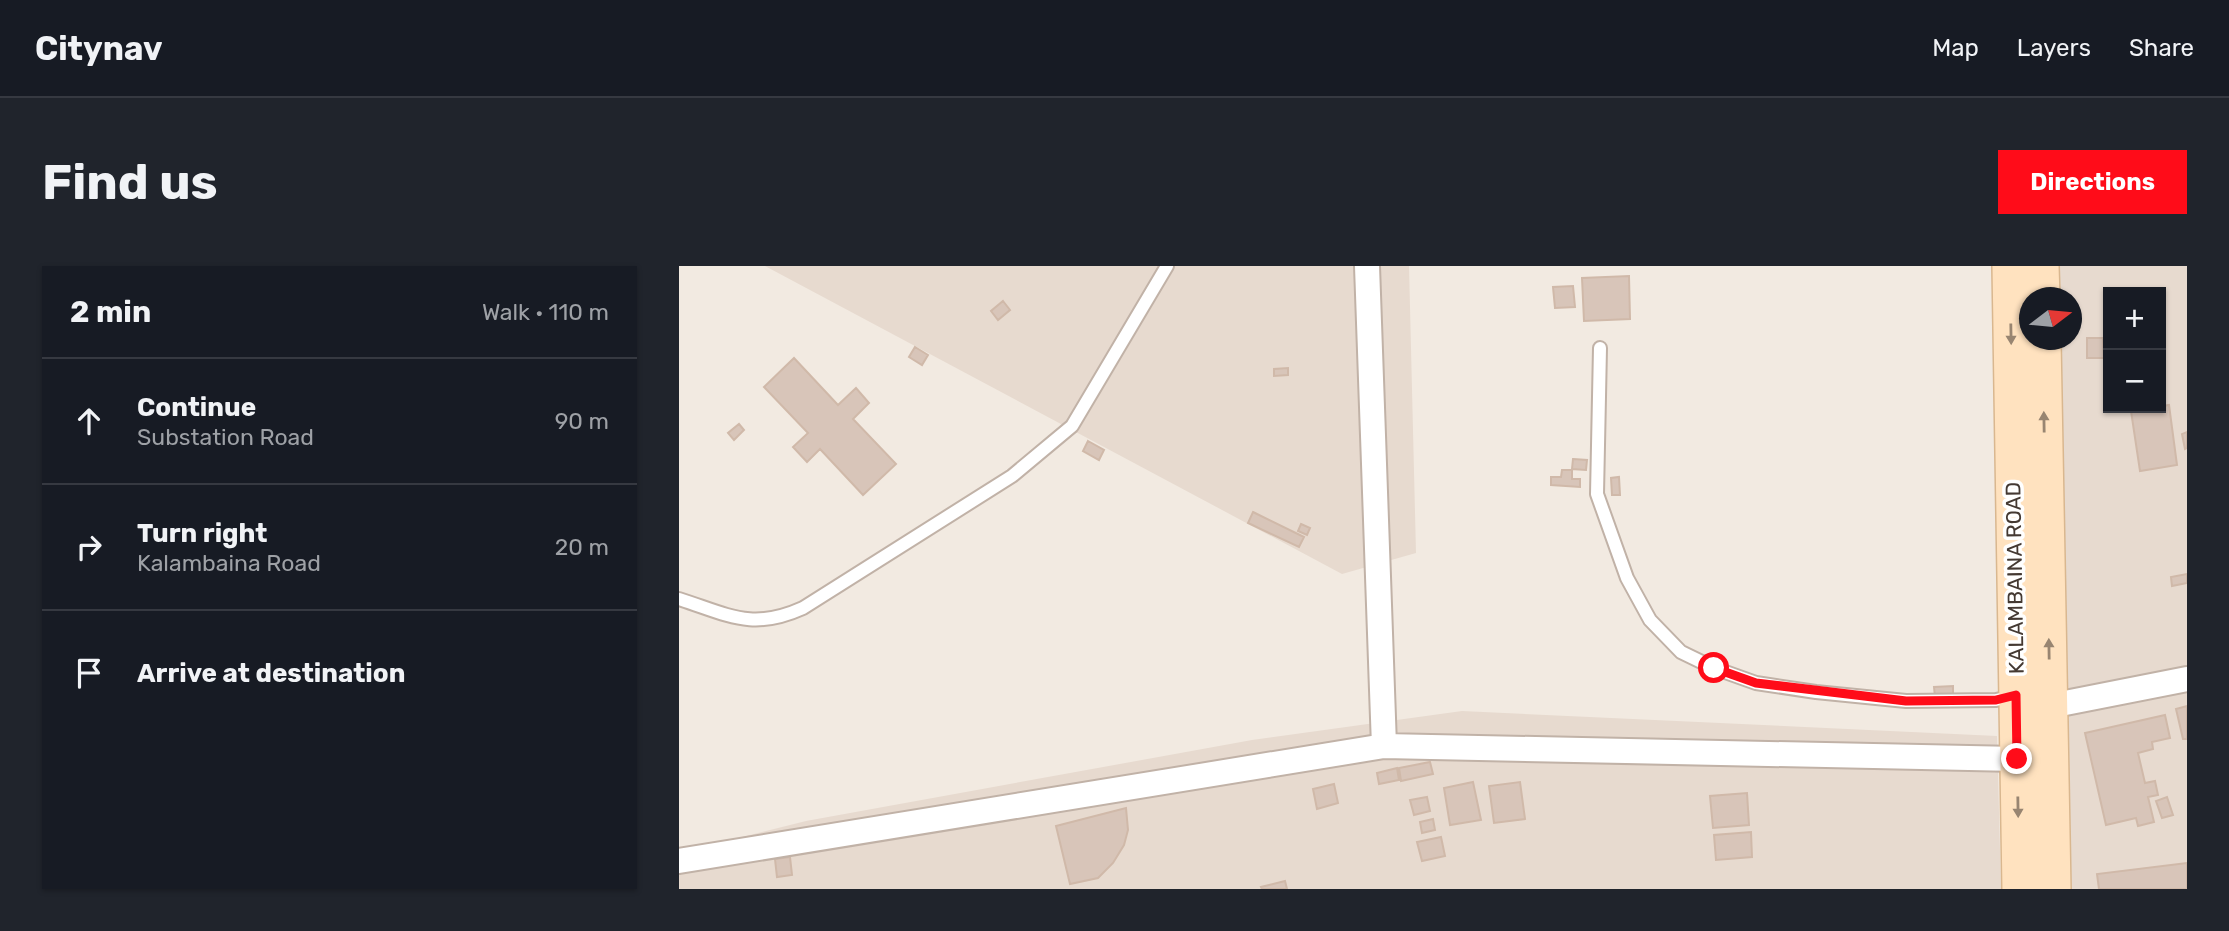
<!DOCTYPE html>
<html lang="en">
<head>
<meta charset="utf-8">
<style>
	body { margin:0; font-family:Rubik,sans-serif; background:#20242c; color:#f1f3f6 }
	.controls { position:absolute; right:21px; top:21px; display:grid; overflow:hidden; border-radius:0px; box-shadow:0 2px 5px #0004 }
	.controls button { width:63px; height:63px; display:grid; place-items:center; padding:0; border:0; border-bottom:2px solid #363941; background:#171b24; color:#f1f3f6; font:35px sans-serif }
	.compass { position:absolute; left:1340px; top:21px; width:63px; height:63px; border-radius:50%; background:#171b24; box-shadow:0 2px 5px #0004; rotate:74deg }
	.stop { position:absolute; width:21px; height:21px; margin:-16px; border:5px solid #ff0c19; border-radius:50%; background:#fff }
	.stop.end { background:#ff0c19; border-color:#fff; box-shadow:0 2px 7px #0008 }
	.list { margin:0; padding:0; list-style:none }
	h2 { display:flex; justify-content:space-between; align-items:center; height:91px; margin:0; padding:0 28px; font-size:30px }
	h2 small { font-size:23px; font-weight:400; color:#9ea1a6 }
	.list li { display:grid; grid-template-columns:46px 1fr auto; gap:21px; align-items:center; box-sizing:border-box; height:126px; padding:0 28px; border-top:2px solid #363941 }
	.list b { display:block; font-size:26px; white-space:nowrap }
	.list p { margin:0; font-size:23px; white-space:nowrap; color:#9ea1a6 }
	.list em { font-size:23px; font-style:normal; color:#9ea1a6 }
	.icon { flex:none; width:38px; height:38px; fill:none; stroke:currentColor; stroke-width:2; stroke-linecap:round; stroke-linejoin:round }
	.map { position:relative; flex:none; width:1508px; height:623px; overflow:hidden; border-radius:0px }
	header { display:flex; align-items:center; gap:42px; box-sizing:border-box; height:98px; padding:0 35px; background:#171b24; border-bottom:2px solid #363941 }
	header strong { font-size:33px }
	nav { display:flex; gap:38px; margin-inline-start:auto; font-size:24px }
	.intro { display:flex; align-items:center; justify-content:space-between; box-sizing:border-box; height:168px; padding:0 42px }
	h1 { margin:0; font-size:49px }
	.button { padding:18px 32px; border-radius:0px; background:#ff0c19; color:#fff; font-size:24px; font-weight:700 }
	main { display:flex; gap:42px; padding:0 42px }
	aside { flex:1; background:#171b24; border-radius:0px; box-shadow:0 2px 5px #0004 }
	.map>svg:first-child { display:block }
</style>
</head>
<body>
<header>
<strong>Citynav</strong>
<nav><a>Map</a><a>Layers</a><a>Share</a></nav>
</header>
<div class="intro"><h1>Find us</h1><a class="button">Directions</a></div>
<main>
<aside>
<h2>2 min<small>Walk · 110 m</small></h2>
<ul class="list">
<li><svg class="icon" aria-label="ahead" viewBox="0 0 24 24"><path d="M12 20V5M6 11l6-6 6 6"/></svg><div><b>Continue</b><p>Substation Road</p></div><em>90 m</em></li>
<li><svg class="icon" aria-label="right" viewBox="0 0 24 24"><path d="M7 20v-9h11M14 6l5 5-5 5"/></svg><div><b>Turn right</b><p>Kalambaina Road</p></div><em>20 m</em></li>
<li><svg class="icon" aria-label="arrive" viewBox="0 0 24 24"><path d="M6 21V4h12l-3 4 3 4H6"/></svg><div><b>Arrive at destination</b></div></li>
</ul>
</aside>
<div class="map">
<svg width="1508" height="623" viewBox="0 0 1508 623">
	<rect width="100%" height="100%" fill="#f2eae1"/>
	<path fill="#e7dacf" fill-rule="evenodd" d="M86 0H730L737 287 663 308Z
		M1368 0H1508V623H1391L1371 74H1392V32L1369 31ZM1429 26H1482V142H1429Z
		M783 445 1318 470 1322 623H0V587L127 555 573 474Z"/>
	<path fill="#d8c5b9" stroke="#d0b9a9" stroke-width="2" d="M950 10 951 53 905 55 903 12Z
		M894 20 896 41 876 42 874 21Z
		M324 35 331 44 319 54 312 45Z
		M1408 72H1424L1425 92H1408Z
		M236 81 249 89 243 99 230 91Z
		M115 92 159 139 177 122 190 137 174 153 217 198 184 229 141 183 128 196 114 181 129 167 85 121Z
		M609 102V109L595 110V103Z
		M1490 139 1498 199 1461 205 1452 145Z
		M60 158 65 164 55 174 49 167Z
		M1508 166V182L1506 183 1503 168Z
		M409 175 425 184 420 194 404 185Z
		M894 193 908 194 907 204 893 203Z
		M883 204H893V213H901V221L872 219V211H882Z
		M940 211 941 229H933L932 212Z
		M574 246 625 271 620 281 569 257Z
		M622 258 631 262 628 269 619 265Z
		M1508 308V317L1493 320 1492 311Z
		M1274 420V430L1256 431 1255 421Z
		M1508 440V473H1504L1497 443Z
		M1486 449 1491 472 1473 476 1474 483 1459 487 1466 517 1476 515 1479 529 1469 531 1475 556 1459 560 1457 552 1427 559 1406 467Z
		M751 496 754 508 722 515 720 502Z
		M718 502 720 514 700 518 698 507Z
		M794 516 802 554 771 559 765 522Z
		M841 516 846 553 815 557 810 520Z
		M655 518 659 537 638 543 634 523Z
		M1068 527 1070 559 1034 562 1031 530Z
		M748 531 751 545 735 549 731 534Z
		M1488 531 1494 549 1483 552 1477 535Z
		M447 542 449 564 445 579 434 597 419 612 391 618 377 560Z
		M754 553 756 564 743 567 741 556Z
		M1072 566 1073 591 1037 594 1035 569Z
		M762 571 766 590 743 595 738 576Z
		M111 591 113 609 98 611 96 593Z
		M1508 597V623H1420L1418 608Z
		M606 615 608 623H583L582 621Z"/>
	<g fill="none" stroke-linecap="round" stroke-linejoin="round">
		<defs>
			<path id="service" d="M921 82 918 228 948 312 971 354 1002 386 1035 402 1077 417 1137 426 1227 435 1317 434 1335 430
				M0 333C50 349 73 365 124 342L333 210 393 160 488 0"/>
			<path id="minor" d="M688 0 705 480
				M1371 440 1508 413
				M0 595 705 480 1338 493"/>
			<path id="secondary" d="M1331 0 1341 623
				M1362 0 1363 32
				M1364 74 1374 623"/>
		</defs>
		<use href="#service" stroke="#c1b2a7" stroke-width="16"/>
		<use href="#minor" stroke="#c1b2a7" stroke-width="28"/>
		<use href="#secondary" stroke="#d9b78f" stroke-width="38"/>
		<use href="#service" stroke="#fff" stroke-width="12"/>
		<use href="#minor" stroke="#fff" stroke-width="24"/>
		<use href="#secondary" stroke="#ffe2bf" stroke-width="35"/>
	</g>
	<defs><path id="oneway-solid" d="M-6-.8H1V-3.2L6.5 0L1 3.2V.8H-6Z" transform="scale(1.75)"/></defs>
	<g fill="#988571">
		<use href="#oneway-solid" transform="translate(1332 68) rotate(89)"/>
		<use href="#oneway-solid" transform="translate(1365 156) rotate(-91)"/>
		<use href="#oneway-solid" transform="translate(1370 383) rotate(-91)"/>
		<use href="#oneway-solid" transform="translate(1339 541) rotate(89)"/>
	</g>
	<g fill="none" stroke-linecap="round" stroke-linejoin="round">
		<path stroke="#ff0c19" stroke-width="9" d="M1035 402 1077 417 1227 435 1317 434 1337 429 1338 493"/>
	</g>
	<g text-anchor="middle" stroke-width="7" stroke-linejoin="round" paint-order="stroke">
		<g font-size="21" fill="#443932" stroke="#fff">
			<text transform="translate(1336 312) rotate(-91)" y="7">KALAMBAINA ROAD</text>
		</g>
	</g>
</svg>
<div class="controls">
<button>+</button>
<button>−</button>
</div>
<svg class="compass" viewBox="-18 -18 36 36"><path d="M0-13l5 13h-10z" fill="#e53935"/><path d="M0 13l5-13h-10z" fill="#9ea1a6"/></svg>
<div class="stop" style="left:1035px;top:402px"></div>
<div class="stop end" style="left:1338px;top:493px"></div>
</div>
</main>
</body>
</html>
